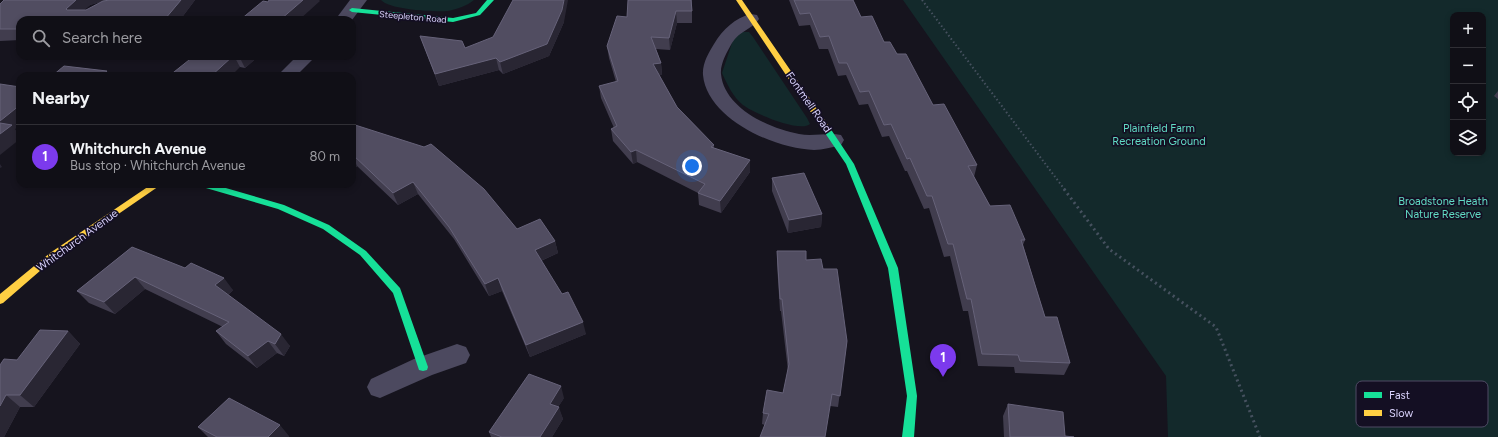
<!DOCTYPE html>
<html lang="en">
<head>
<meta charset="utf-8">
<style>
	body { margin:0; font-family:Figtree,sans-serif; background:#19181f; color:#f1f3f6 }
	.controls { position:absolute; right:12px; top:12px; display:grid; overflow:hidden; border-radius:8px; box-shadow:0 2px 6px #0003 }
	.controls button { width:36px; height:36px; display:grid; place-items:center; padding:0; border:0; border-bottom:1px solid #302f35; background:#100f16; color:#f1f3f6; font:20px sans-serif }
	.you { position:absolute; left:692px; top:166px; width:14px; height:14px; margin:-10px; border:3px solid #fff; border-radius:50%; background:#1a73e8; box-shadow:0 0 0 6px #1a73e833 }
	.badge { display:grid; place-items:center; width:26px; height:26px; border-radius:50%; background:#7c3aed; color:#fff; font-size:13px; font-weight:700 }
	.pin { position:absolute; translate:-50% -33px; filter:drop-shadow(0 1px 2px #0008) }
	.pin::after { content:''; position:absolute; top:21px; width:14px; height:12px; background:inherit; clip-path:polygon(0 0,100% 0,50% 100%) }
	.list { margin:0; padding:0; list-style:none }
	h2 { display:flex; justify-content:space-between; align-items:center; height:52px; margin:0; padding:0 16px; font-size:17px }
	h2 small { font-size:13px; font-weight:400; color:#9c9ca1 }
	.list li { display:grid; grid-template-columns:26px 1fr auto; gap:12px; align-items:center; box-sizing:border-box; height:64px; padding:0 16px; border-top:1px solid #302f35 }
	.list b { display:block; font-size:15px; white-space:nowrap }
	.list p { margin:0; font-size:13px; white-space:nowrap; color:#9c9ca1 }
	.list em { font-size:13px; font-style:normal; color:#9c9ca1 }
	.icon { flex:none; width:22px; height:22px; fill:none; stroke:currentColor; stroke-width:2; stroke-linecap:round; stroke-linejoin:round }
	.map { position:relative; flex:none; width:1498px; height:437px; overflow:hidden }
	.search { position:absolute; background:#100f16; box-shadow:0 2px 6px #0003; left:16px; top:16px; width:340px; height:44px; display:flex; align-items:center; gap:10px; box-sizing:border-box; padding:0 14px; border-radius:12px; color:#9c9ca1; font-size:15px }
	.panel { position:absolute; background:#100f16; box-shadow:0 2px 6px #0003; left:16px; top:72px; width:340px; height:116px; border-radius:12px }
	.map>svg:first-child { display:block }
</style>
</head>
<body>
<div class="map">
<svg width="1498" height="437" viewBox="0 0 1498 437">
	<rect width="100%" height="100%" fill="#16141e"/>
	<path fill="#13292b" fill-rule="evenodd" d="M381 0H474C467 6 457 9 448 11 435 12 390 10 381 0Z
		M903 0H1498V437H1168L1166 376ZM1453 15H1483V153H1453Z
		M742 32H749L753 37 807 118 810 124C800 133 753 113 743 105 733 97 727 84 722 73L735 34Z"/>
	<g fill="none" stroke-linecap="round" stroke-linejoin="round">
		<path stroke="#46515f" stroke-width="2" stroke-dasharray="1.5 2.5" stroke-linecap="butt" d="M922 0 1065 190"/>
		<path stroke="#46515f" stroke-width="3" stroke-dasharray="2 3.5" stroke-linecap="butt" d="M1064 189 1109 249 1216 327 1260 437"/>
		<path fill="#4c495f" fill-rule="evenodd" d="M350 0H367L352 20H335Z
			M751 14 757 15 759 19C753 29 739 31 732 43 727 52 720 64 721 74 724 108 770 129 799 134 813 137 828 132 841 135L844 140 841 145C832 147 823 150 814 150 775 149 707 119 703 75 702 64 709 52 714 44 723 29 735 18 751 14Z
			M297 56H316L296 76H277Z
			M457 344 466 347 470 355 466 363 432 375 380 398 371 395 367 387 371 379 414 359Z"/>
		<path fill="#16e098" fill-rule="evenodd" d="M487 0H494L480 15 453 22 352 12 349 10 352 8 453 18 476 13Z
			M827 127 830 128 854 164 898 268 917 396 914 437H902L907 396 888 268 846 164 823 130Z
			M198 184H212L284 205 329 225 366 251 400 288 428 367 427 370 423 371 419 370 418 367 393 293 360 255 323 229 278 209 199 186Z"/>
		<path fill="#ffcf43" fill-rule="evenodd" d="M736 0H742L830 128 831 130 830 132H824Z
			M152 184H162L56 257 3 303 0 304V294L50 253Z"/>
	</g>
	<path fill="#413d4e" d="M4 0H107L90 5 84 10H86L110 0H195L180 20H20V40L0 41V4Z
		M628 0H692V23H677L670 50 656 49 661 63 662 75H659L677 107 714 145V148L750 160V172L721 213 699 205 698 193 637 162 633 164 613 141 611 129 614 128 601 98 599 86 616 82 609 58 607 46 627 17Z
		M789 0H853L861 17 884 42 897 54 933 105 977 165 974 177 990 206 1025 240 1023 245 1045 317 1070 363 1064 375 1015 373 1014 367 978 366 968 311H963L950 256 944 257 929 208 924 209 907 171H905L889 136 882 137 868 104 859 105 846 75 838 76 828 49H819L810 25 799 26Z
		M564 22 549 56 503 74 499 70 439 86 420 36 465 48Z
		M194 56H259L245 68 240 67Z
		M1498 91V99L1494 96Z
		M352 124 517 229 555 241 558 253 541 261 586 334 530 357 502 291 489 296 454 239 418 194 398 205 357 166 352 171Z
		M772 178 822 214 821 227 788 233 772 191Z
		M132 247 233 290 228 295 290 346 284 356 277 353 257 368 226 344 216 331 223 327 145 289 115 314 89 303 77 291Z
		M777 251 806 260 823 269 847 341 838 407 830 406 765 425 762 424 763 413 783 393 788 371 781 311H780L777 264Z
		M68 331 80 344 34 407H20L4 437V359L17 360Z
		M564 398 558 407 563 419 552 437H491L489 432Z
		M1008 404 1065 436 1074 437H1004L1003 416Z
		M198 427 289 436V437H208Z"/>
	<path fill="#292633" d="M76 0H107L90 5 74 20 66 9Z
		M181 0H195L180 20H166L165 19Z
		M303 0H319L320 1 299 20H280Z
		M564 0H568L564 22 549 56 503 74 500 62Z
		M676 11 677 23 670 50 669 38Z
		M233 56H234L240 67 231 76H211Z
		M239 56H259L245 68Z
		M496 58 499 70 439 86 435 74Z
		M661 63 662 75 654 76 653 64Z
		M107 71 110 76H101Z
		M20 105V126L15 129 20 135V139L0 155V121Z
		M636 150 637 162 633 164 631 152Z
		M352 154 357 166 352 171Z
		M750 160V172L721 213 720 201Z
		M0 164 2 167 0 168Z
		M413 182 418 194 398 205 393 193Z
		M822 214 821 227 788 233 789 220Z
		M555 241 558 253 538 262 535 250Z
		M135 277 145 289 115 314 104 302Z
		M224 278 233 290 224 298 215 285Z
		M498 278 502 291 489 296 485 284Z
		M583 322 586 334 530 357 526 345Z
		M68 331 80 344 34 407 20 395Z
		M281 334 290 346 284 356 275 344Z
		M268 341 277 353 257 368 248 356Z
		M561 386 564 398 553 415 550 404Z
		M6 395 20 407 4 437H0V406Z
		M559 407 563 419 552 437H540Z
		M280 425 289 436V437H268Z"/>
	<path fill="#514d61" stroke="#666279" d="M4 0H76L66 9 67 10H86L103 1 110 0H181L165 19 147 20H20V29H0V4Z
		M269 0H303L280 20H240L263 1 268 2Z
		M513 0H564L562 10 547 44 500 62 496 58 435 74 420 36 462 41 465 48 493 37Z
		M628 0H691L692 11H676L669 38 651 37 661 63 653 64 677 107 714 145 711 147 750 160 720 201 698 193 705 184 636 150 631 152 611 129 617 126 599 86 618 81 607 46 617 16 627 17Z
		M794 0H853L861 17 872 16 884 42H890L897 54H906L933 105 944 104 977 165 968 166 990 206 1010 205 1025 240H1021L1045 317H1057L1070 363 1020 361 1018 355 982 354 971 299H967L953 244H948L932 196H927L910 158 907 159 891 124 884 125 869 91 860 92 847 63H839L829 36 820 37 810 13 800 14Z
		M194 56H233L211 76H169Z
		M64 66 107 71 101 76H52Z
		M0 84 20 87V105L0 121Z
		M0 123 12 125 0 134Z
		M352 124 424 147 431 144 484 189 517 229 540 219 555 241 535 250 562 294 568 292 583 322 526 345 498 278 485 284 449 227 413 182 393 193 352 154Z
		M804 173 822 214 789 220 772 178Z
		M132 247 185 268 191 263 224 278 215 285 281 334 275 344 268 341 248 356 216 331 229 322 135 277 104 302 77 291Z
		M777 251H806V260L821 259 823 269H837L847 341 840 396 832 394 825 437H760L769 414 763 413 767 390 783 393 789 364 782 299H780Z
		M40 330 68 331 20 395H6L0 406V365L4 359 17 360Z
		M529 374 561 386 550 404 559 407 540 437H502L489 432Z
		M229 398 280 425 268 437H217L198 427Z
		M1008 404 1063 412 1065 436 1074 437H1010Z"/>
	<g text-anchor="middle" stroke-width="3.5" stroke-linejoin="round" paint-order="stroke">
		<g font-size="9" fill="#dad3fd" stroke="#140f23">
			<text transform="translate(413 17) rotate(5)" y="3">Steepleton Road</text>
		</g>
		<g font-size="11" fill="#dad3fd" stroke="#140f23">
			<text transform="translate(809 102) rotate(55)" y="4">Fontmell Road</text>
			<text transform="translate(77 240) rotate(-36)" y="4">Whitchurch Avenue</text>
		</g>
		<g font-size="11" fill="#61dbc4" stroke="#140f23">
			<text x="1159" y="132">Plainfield Farm<tspan x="1159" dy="13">Recreation Ground</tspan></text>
			<text x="1443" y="205">Broadstone Heath<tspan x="1443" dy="13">Nature Reserve</tspan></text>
		</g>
	</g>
	<rect x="1356" y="381" width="132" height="46" rx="6" fill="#140f23" stroke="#4f4a64" stroke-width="1"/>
	<rect x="1364" y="392" width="18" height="6" fill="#16e098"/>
	<rect x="1364" y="410" width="18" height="6" fill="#ffcf43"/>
	<g font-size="11" fill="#dad3fd">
		<text x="1389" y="399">Fast</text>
		<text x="1389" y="417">Slow</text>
	</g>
</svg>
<div class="controls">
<button>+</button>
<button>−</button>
<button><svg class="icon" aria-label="locate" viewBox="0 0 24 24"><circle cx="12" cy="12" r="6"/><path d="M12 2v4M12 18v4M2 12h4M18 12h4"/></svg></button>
<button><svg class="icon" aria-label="layers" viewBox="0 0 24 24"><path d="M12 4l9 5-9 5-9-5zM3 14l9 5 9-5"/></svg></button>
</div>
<div class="you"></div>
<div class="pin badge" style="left:943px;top:377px">1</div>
<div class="search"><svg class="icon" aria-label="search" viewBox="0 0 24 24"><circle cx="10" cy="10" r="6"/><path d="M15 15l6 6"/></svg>Search here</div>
<section class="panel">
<h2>Nearby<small></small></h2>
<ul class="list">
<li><span class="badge">1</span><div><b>Whitchurch Avenue</b><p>Bus stop · Whitchurch Avenue</p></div><em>80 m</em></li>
</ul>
</section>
</div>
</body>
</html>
